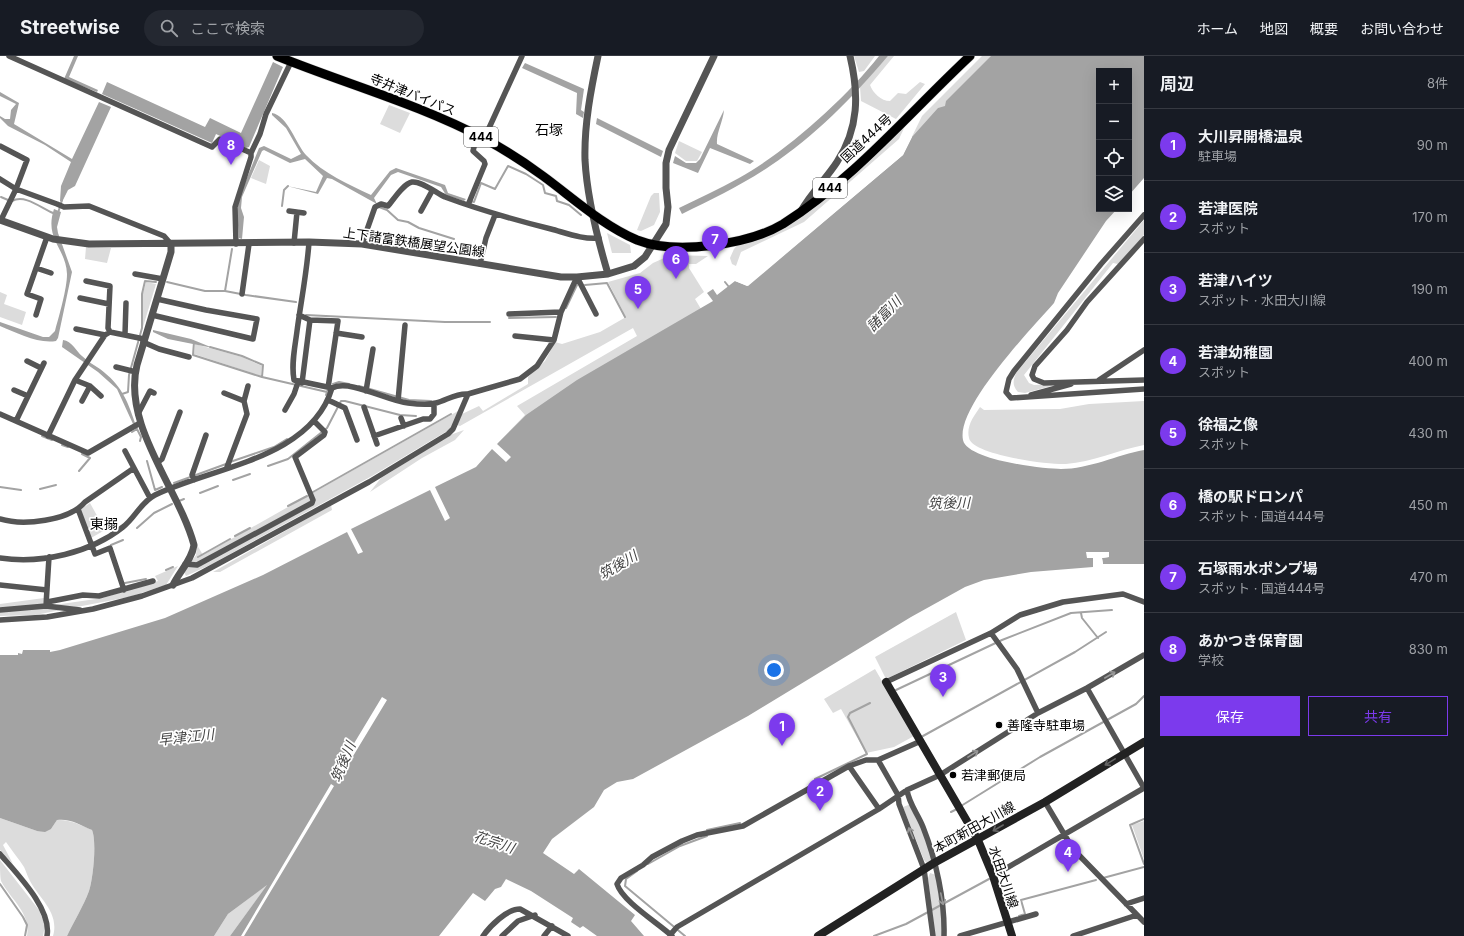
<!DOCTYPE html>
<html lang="ja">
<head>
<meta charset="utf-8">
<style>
	body { margin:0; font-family:Inter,"Noto Sans JP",sans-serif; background:#242831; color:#f1f3f6 }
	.controls { position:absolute; right:12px; top:12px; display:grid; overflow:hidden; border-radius:0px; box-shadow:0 4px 16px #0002 }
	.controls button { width:36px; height:36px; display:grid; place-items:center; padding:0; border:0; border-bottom:1px solid #363941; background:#171b24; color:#f1f3f6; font:20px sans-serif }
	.you { position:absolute; left:774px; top:614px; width:14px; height:14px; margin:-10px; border:3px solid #fff; border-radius:50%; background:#1a73e8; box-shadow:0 0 0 6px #1a73e833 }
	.badge { display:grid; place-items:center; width:26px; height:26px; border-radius:50%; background:#7c3aed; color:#fff; font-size:13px; font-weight:700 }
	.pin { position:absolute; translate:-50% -33px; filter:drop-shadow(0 1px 2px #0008) }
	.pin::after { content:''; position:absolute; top:21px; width:14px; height:12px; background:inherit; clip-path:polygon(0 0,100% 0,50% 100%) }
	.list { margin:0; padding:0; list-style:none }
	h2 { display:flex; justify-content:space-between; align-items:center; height:52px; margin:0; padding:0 16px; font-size:17px }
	h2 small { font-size:13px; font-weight:400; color:#9ea1a6 }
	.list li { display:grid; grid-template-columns:26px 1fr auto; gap:12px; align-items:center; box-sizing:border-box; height:72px; padding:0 16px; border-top:1px solid #363941 }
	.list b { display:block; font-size:15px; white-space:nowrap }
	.list p { margin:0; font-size:13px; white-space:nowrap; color:#9ea1a6 }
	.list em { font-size:13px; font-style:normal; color:#9ea1a6 }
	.actions { display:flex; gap:8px; padding:12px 16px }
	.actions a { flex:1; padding:9px 0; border:1px solid #7c3aed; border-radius:0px; text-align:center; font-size:14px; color:#7c3aed }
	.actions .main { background:#7c3aed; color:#fff }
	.icon { flex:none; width:22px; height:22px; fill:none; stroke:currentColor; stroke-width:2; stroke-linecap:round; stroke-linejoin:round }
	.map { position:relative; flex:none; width:1144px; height:880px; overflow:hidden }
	header { display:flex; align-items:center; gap:24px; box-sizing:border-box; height:56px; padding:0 20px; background:#171b24; border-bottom:1px solid #363941 }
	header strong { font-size:19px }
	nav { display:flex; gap:22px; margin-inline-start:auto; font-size:14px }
	.search { width:280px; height:36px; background:#242831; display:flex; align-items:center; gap:10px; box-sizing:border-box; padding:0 14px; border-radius:22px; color:#9ea1a6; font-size:15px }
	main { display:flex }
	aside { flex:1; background:#171b24 }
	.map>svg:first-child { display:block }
</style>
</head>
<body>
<header>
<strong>Streetwise</strong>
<div class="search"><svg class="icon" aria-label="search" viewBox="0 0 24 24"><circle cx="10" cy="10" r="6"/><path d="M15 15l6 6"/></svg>ここで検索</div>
<nav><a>ホーム</a><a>地図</a><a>概要</a><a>お問い合わせ</a></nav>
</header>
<main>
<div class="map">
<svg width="1144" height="880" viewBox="0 0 1144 880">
	<rect width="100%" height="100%" fill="#fff"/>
	<path fill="#dcdcdc" d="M854 0H875L864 15 859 16Z
		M888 0H894L870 29C873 37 881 45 890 45L898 37 906 38 920 26 925 28 896 63 861 45 860 31Z
		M982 0H997L903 99 922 60Z
		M389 49 410 57 400 77 380 68Z
		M906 68 899 83 804 166 741 196 736 210 732 208 730 202 734 193 740 186 772 176 807 157Z
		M679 85 702 96 697 105H686L675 97Z
		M259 104 270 110 266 128 251 122Z
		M654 137H659L660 156 654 169 641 175 637 174 651 140Z
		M1144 164V179L1118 208 1113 207 1024 319 1029 327 1034 329 1059 328 1025 337 1018 336C1012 329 1013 325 1016 317Z
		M607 177 630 189 631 197H612Z
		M86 191 111 192 107 207 85 203Z
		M671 199 708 200 696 208H689V212L704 236 695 243 701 253 576 340 497 388 525 359 517 350 637 280 633 272 460 370 457 369 372 420 210 509 186 520 184 516 196 499 197 489 203 499 458 355 462 358 479 350 483 355 528 328V321L545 305 555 286 562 288 600 276 626 261 608 226 640 217 653 207Z
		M146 226 156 228 143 271V237Z
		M0 236 7 239 4 248 26 256 22 269 0 261Z
		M195 288 242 301 262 310 261 320 194 298Z
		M1144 345V389C1118 394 1092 406 1066 408 1050 409 972 399 969 382 966 370 974 360 980 351L984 354 1060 353 1089 348Z
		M464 374 455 384 422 402 370 436 381 422 450 379Z
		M90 447 105 474 91 482 80 454Z
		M331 449 332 454 220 516H213Z
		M178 510 166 529 129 541 35 559 0 560V548L44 542 42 553 52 552 54 549 103 542 158 525 155 520Z
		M956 556 966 584 886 623 875 601Z
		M875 613 914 680 894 691 866 697 841 653 833 657 824 643Z
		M911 748C920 766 931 787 931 807L928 809 924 804 903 751Z
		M0 762 37 775 51 773 57 764C69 763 81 769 92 774 97 786 93 823 89 835 83 851 74 865 67 880H53C60 856 38 842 29 823 27 819 26 815 24 811 19 803 12 795 6 786L3 789 13 808 0 794Z
		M1144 765V803L1132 769Z
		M0 804 39 854 45 869 43 880H27C31 857 11 844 1 825 0 820 0 810 0 804Z
		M930 817 936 819 943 858 942 880H935L928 822Z
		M268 828 230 880H214L228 858Z"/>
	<path fill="#a3a3a3" d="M74 0H78L69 21 98 34 97 36 64 23Z
		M879 0H888C854 40 814 81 770 110 742 129 712 143 682 158L679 152C699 142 719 133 739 122 786 96 846 42 879 0Z
		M991 0H1144V122L1129 139V15H1099V153H1117L1106 165 1058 237 1054 247C1032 272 956 351 963 384 967 404 1043 413 1061 413 1089 413 1117 399 1144 394V508H1103L1102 502 1109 501V496H1087V502H1093V511L1031 516 984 524 965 531 911 561 748 660 633 723 617 726 604 734 594 751 552 783 543 797 574 818 579 813 635 859 631 865 644 880H597L583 870 580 872 571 866 573 862 531 835 506 823 501 831 495 833 485 845 473 837 439 880H230L267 829 228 858 214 880H67C74 865 83 851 89 835 93 823 97 786 92 774 81 769 69 762 57 764L51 773 45 776 37 775 0 762V599H18V597L22 598 23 594H50V596L60 594 165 562 263 519 347 476 358 498 363 496 351 473 430 434 445 465 450 462 435 431 476 411 492 393 506 406 511 401 497 388 526 359 577 324 713 245 707 237 713 233 717 239 735 225 748 230 903 99 912 81 938 52 945 50 946 45Z
		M273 6 283 11 249 91 246 92 216 78 212 87 102 38 107 26 205 71 210 62 241 77Z
		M525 7 584 33 581 54 584 56 583 62 576 58 577 37 522 12Z
		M0 36 19 47 14 68 72 103 99 46 111 51 75 130 68 134 62 146 60 145 61 130 71 106 45 89 8 70 0 62V60L5 63H10L11 54 16 48 0 40Z
		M724 54C723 66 716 77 717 88L754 105 750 108 710 92 698 117 673 107 675 100 686 107H696L700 103Z
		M272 57C288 60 296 88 306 99 324 118 348 128 371 139L390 115 396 112 445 129 448 137 466 143 464 145 446 139 441 131 398 116 391 119 374 142 377 148 332 123 327 122 318 138 287 130 316 136 323 120 305 103 290 107 264 94 262 95 242 141 241 152 244 161 242 183 239 182 237 157 238 144 259 92 264 90 291 103 301 98 286 72 272 59Z
		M597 62 663 95 661 101 596 68Z
		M54 153 61 156 57 171 58 177 72 216 58 282 56 285C38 288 17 277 0 270V266L43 281H49L55 275C59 260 67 233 67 218 66 192 44 183 54 153Z
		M153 274 191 283 213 292 168 283 153 276Z
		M63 284C72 285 76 295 82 300 87 305 94 309 100 313 121 329 127 343 135 367L133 368 117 333 98 316 62 291Z"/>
	<path fill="#fff" d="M909 81H912L903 99 747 230 735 225 736 224 747 228 901 97Z
		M1086 496H1109V501L1102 502 1103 508H1144V510H1102L1100 501 1107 499V498H1089V500L1095 501V512L1094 513 1093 502H1087Z
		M382 641 387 644 341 720 337 723 335 719Z
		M331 728 334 730 244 880H241Z"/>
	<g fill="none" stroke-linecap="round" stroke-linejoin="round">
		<path stroke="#a3a3a3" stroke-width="2" d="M1 141 8 144
			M12 145C25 138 41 152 53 157
			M470 145 474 146 481 127 495 133 508 110 526 118 543 129 545 137 556 140 557 145 569 149 581 159
			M282 150 284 134 288 130
			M379 151 387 154 398 164 408 166 419 172 454 183
			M58 157 62 144
			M167 226 205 235H225L246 239 296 246
			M725 226 729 231
			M585 229 607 227 625 261
			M225 235 232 193
			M566 252 577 229
			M306 259 445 266H490
			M509 262 556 261
			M194 286 193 299 262 321
			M210 291 242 300 263 309 262 321 327 336 326 339
			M333 328 339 326 349 328
			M359 330 409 344 431 345
			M122 338 128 336 129 319 142 272V238L145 225 156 226
			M136 371 141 381 140 385
			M132 376 137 373
			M42 380 52 384
			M62 389 68 391
			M147 405 155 434 162 431
			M230 406 274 391 287 383
			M268 410 288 403 327 372 341 345H345L400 359 416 360
			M79 415 90 402 82 398
			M233 424 250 418
			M174 427 226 408
			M0 431 21 434
			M40 433 56 429
			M313 436 451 358
			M200 437 218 430
			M179 445 184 443
			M288 450 307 440
			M137 472 154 457 172 448
			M235 480 250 472
			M111 489 123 484
			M198 501 230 483
			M166 514 173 511
			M125 527 146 523
			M1081 557 1082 562 1098 582
			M896 634 1002 584 1071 557 1112 554
			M923 680 1075 596 1106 576
			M815 723 867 698 848 661 850 657 870 647
			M961 750 1040 701 1136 648 1144 640
			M951 756 957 753
			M1144 763 1130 769 1144 808
			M707 774 740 767
			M648 808 680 790 707 780
			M637 815 626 823 625 830 685 880
			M1103 822 1144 811
			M0 828 23 861 27 869 25 880
			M1019 860 1025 858 1021 844 1096 824
			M874 880 906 868 989 823"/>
		<defs>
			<path id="trunk" d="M277 0C346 28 419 48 485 83 505 94 524 106 543 120 573 142 602 169 637 184 675 199 748 189 783 168 854 123 909 57 970 0"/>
		</defs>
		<use href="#trunk" stroke="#dbdbdb" stroke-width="10"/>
		<path stroke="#555" stroke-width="5.5" d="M9 0 212 91 220 83 251 97
			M484 83 522 0
			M0 90 27 104 16 133 1 164
			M0 123 16 133 57 148 64 151 89 150 164 180 171 188
			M468 149 485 108 484 105 473 95 477 79
			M289 155 304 157
			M421 155 432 135
			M1144 159 1101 208 1014 315 1009 323 1006 336 1011 342 1144 333
			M1144 183 1087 246 1067 274 1035 310 1032 319 1034 323 1044 327 1144 324
			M309 186C307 216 301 245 297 275 295 291 291 308 294 324L332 332C350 323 388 345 408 347 416 348 429 349 436 347 447 344 456 337 468 338L520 323 537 310 554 284 561 256 577 221
			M294 187 297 156
			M236 188 235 151 251 101V97L260 78 266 58 291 6
			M362 188 375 151 381 148 388 150C394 143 403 128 412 126 422 125 436 137 445 141 480 154 515 164 551 173 566 177 584 184 599 182
			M480 208 486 182 495 159
			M36 212 51 217
			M135 218 163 223
			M577 221 596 258
			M86 225 110 230 108 272 110 276
			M242 238 249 188
			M80 242 109 248
			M509 258 561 256
			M36 259 41 243 27 238 47 181
			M152 259 253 283 257 263 206 254 157 243
			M299 259 310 264 338 265 328 332
			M76 273 105 279
			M336 277 362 281
			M125 278 126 247
			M515 280 554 284
			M143 286 159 293 189 301
			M27 305 41 312
			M116 311 136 316
			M75 324 90 330 101 340
			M1099 324 1144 294
			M302 327 310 264
			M14 334 28 340
			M366 335 373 293
			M224 337 244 345 247 358 227 411
			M1031 339 1071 328
			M328 344 345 352 357 384
			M82 345 90 330
			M244 345 248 330
			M398 345 405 269
			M364 351 377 388
			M285 354 294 338 298 326
			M0 358 88 397 140 367
			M138 358 150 335 154 337
			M401 362 404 370
			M16 365 44 307
			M48 380 75 324 105 279 110 276 144 283
			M374 380 423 363H430L434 358V348
			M125 395 134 412
			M158 406 162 403 180 356
			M194 424 192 419 206 379
			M78 453 95 498 110 492 124 534
			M0 463C23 470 69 465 85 446L134 412 150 442
			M0 502C42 508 90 497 123 471 135 462 141 446 155 439 212 411 311 403 332 332
			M185 508 197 509 312 447 313 444 295 401 324 379 325 376 314 365
			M0 529 47 534
			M47 546 83 539 99 540 153 525
			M46 549 49 501
			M0 554 46 550 80 554
			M0 564 47 561 93 553 142 540 192 522 369 426 448 378 453 373 468 338
			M991 577 1017 613 1038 657
			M886 626 991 577 1020 559 1063 546 1123 538 1144 546
			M1087 632 1144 732
			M878 704 898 739 899 748 924 813 933 880
			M849 710 879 753
			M907 734C909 748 918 758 923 771 936 804 945 844 944 880
			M1045 746 1073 793 1144 866
			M0 798C17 818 52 853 47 880
			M993 820 1144 732
			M1126 848 1144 842
			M670 879 677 871 879 753 907 734 940 719 1038 657 1087 632 1144 599
			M483 880C490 870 507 853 520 853L568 880
			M502 880 518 865 535 859
			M544 880 552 870
			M672 880C658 867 622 845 617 828L621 822 643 809 652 801 682 785 697 779 743 770 849 710 866 704H878L921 685
			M960 880 1036 858
			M1073 880 1137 859"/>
		<path stroke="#555" stroke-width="7" d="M598 0C591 33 584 69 585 104 587 142 597 181 608 218
			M801 155C811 137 826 123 837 106 859 72 859 38 850 0
			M0 164 53 183 89 188 309 186 362 188 561 221H577L608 218 634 210 645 201 666 168 668 151 666 132V107L669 94 714 0
			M171 188V196L137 309C122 369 179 433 194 489 192 504 179 516 173 529"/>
		<path stroke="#222" stroke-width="8" d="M886 626 978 784 993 820 1012 880
			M818 880 934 807 1045 746 1144 686"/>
		<use href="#trunk" stroke="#000" stroke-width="9"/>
	</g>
	<defs><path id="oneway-shaft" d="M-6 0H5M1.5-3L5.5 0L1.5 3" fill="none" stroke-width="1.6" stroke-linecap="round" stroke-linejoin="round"/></defs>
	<g stroke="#999">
		<use href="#oneway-shaft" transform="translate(1110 619) rotate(-30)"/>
		<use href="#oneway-shaft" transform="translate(973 698) rotate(-32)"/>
		<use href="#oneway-shaft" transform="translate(911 777) rotate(-113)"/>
		<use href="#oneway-shaft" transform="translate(942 843) rotate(78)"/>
	</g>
	<g stroke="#646464">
		<use href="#oneway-shaft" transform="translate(1110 706) rotate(149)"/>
		<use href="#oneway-shaft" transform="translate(998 772) rotate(150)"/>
	</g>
	<g fill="#000" stroke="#fff" stroke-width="1.5">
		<circle cx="999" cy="669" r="4"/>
		<circle cx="953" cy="719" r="4"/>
	</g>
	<g text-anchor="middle" stroke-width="3.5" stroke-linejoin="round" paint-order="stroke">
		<g fill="#fff" stroke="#4c4c4c" stroke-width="1">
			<rect x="464" y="71" width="34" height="20" rx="3"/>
			<rect x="813" y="122" width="34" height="20" rx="3"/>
		</g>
		<g font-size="12" font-weight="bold" fill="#000">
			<text x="481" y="85">444</text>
			<text x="830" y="136">444</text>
		</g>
		<g font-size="13" fill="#000" stroke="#fff">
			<text transform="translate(413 38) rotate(22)" y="5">寺井津バイパス</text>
			<text transform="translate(866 82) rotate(-43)" y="5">国道444号</text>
			<text transform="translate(414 186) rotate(8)" y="5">上下諸富鉄橋展望公園線</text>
			<text transform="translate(974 771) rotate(-29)" y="5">本町新田大川線</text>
			<text transform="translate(1004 821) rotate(71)" y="5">水田大川線</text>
		</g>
		<g font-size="13" fill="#000" stroke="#fff" text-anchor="start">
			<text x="1007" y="674">善隆寺駐車場</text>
			<text x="961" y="724">若津郵便局</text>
		</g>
		<g font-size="14" fill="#000" stroke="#fff">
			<text x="549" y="79">石塚</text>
			<text x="104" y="473">東搦</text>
		</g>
		<g font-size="14" font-style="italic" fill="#444" stroke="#fff">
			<text transform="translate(884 258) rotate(-46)" y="5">諸富川</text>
			<text transform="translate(949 447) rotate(-1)" y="5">筑後川</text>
			<text transform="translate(618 509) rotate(-31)" y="5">筑後川</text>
			<text transform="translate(186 681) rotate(-6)" y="5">早津江川</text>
			<text transform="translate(343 706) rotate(-67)" y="5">筑後川</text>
			<text transform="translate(494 786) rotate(18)" y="5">花宗川</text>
		</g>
	</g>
</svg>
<div class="controls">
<button>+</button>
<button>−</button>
<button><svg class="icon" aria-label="locate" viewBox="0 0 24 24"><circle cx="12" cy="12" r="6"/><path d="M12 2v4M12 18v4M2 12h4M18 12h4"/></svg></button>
<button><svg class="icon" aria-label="layers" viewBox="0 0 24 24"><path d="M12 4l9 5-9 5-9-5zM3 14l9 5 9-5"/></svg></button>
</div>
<div class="you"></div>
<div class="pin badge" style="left:782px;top:690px">1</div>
<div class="pin badge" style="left:820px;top:755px">2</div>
<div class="pin badge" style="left:943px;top:641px">3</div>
<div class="pin badge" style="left:1068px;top:816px">4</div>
<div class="pin badge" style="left:638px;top:253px">5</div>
<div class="pin badge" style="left:676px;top:223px">6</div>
<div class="pin badge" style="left:715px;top:203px">7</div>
<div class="pin badge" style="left:231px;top:109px">8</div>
</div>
<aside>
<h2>周辺<small>8件</small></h2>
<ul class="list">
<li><span class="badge">1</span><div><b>大川昇開橋温泉</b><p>駐車場</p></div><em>90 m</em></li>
<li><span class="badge">2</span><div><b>若津医院</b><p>スポット</p></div><em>170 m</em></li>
<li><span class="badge">3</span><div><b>若津ハイツ</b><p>スポット · 水田大川線</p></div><em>190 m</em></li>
<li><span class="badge">4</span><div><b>若津幼稚園</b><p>スポット</p></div><em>400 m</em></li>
<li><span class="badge">5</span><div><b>徐福之像</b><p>スポット</p></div><em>430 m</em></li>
<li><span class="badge">6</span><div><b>橋の駅ドロンパ</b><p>スポット · 国道444号</p></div><em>450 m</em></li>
<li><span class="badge">7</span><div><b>石塚雨水ポンプ場</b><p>スポット · 国道444号</p></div><em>470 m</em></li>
<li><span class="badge">8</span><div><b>あかつき保育園</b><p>学校</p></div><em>830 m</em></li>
</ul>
<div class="actions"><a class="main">保存</a><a>共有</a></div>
</aside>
</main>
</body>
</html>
